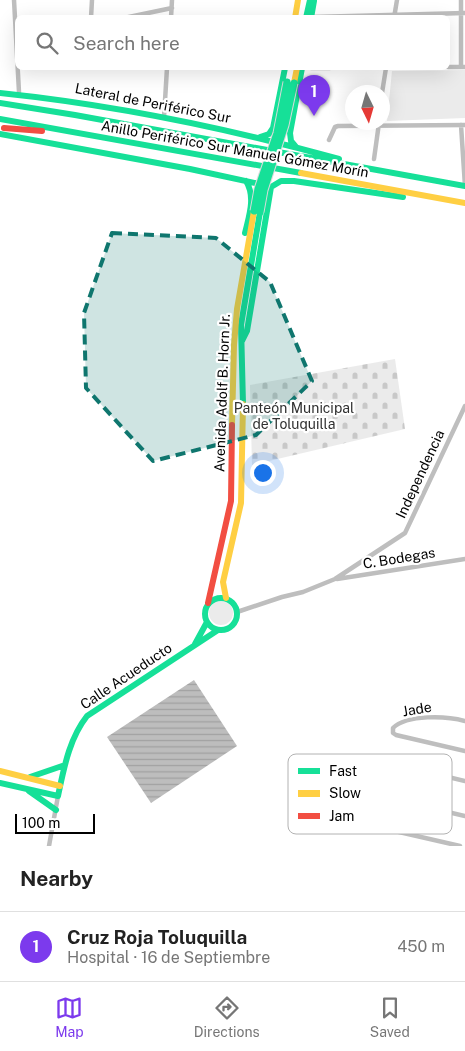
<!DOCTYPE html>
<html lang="en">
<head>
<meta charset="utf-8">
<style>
	body { margin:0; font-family:"Public Sans",sans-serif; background:#f2f2f2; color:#222 }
	.compass { position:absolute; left:345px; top:85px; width:45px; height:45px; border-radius:50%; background:#fff; box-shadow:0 5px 20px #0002; rotate:175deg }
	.scale { position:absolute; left:15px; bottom:12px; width:80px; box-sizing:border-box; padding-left:5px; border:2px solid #000; border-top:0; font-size:14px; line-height:18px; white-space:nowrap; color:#000; -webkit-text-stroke:4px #fff; paint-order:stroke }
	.you { position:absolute; left:262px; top:472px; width:18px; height:18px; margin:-12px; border:4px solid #fff; border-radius:50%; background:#1a73e8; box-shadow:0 0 0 8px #1a73e833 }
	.badge { display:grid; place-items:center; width:32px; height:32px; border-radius:50%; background:#7c3aed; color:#fff; font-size:16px; font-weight:700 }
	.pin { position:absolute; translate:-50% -41px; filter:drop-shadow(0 1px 2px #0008) }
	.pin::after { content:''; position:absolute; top:26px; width:18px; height:15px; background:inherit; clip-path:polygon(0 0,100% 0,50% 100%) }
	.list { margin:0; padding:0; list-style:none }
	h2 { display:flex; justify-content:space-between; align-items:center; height:65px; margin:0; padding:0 20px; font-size:21px }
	h2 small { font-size:16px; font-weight:400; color:#767676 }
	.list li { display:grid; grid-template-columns:32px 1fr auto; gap:15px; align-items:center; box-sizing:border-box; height:70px; padding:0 20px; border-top:1px solid #e0e0e0 }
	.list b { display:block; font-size:19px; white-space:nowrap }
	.list p { margin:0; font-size:16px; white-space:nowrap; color:#767676 }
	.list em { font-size:16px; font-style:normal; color:#767676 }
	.icon { flex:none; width:28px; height:28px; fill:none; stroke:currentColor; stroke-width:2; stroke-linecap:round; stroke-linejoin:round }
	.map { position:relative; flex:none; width:465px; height:846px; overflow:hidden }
	.search { position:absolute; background:#fff; box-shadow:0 5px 20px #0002; left:15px; right:15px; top:15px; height:55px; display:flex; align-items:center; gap:12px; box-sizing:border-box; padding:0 18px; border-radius:8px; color:#767676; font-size:19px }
	.sheet { height:135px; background:#fff }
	nav { display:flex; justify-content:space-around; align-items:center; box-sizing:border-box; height:70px; border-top:1px solid #e0e0e0; background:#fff; font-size:14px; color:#767676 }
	nav a { display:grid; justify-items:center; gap:2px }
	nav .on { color:#7c3aed }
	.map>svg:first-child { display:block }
</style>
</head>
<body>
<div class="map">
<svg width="465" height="846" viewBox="0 0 465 846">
	<defs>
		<pattern id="cemetery-stones" width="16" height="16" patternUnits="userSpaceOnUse" patternTransform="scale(1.25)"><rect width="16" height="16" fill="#ebebeb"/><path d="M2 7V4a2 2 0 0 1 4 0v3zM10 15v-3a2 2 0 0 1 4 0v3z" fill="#c8c8c8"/></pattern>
		<pattern id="water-rules" width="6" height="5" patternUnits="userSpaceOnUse" patternTransform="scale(1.25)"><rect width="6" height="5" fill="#bdbdbd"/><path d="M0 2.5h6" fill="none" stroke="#a1a1a1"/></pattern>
	</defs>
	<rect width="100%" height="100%" fill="#fff"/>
	<path fill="url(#cemetery-stones)" d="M395 359 405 429 252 465 250 385Z"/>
	<path fill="#ebebeb" d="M465 70V118L387 121 392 71Z
		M209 613a12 12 0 1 1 24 0a12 12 0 1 1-24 0Z"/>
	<path fill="url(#water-rules)" d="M194 680 237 746 151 803 107 737Z"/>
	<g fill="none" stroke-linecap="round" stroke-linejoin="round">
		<path stroke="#bebebe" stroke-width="4.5" d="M14 0 19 92
			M461 0V67
			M312 17 465 13
			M91 18 92 0
			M124 18 172 8
			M171 18 172 0
			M394 18 397 0
			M448 67H465
			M311 68H330
			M382 93 386 68
			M164 117 167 68
			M461 125 465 186
			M329 140 335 127 338 126 465 125
			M374 159 379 123
			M337 579 465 559
			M237 612 282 597 303 592 335 579 405 533 465 406
			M465 721C447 716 407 714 393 728V733L396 735 465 751
			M390 763 465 781
			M384 797 465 816
			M386 829 460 846
			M49 846 58 796"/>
		<path stroke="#16e098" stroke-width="6" d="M306 18 310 0
			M311 18 314 1
			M0 93C115 105 227 128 339 159
			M0 103 75 115 465 186
			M0 119 301 173
			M0 134 190 169 264 185
			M260 137 269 134 273 128 285 68
			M296 147 291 141 290 133 302 68
			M271 187 281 181H294L403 197
			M245 233C249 216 256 197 246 181
			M242 341 247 331 271 187
			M243 404 241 325 260 212
			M205 614a16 16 0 1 1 32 0a16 16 0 1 1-32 0Z
			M195 644 207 622
			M30 777 65 765
			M0 783 58 796C64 768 69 739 87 716L218 630
			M29 791 56 810"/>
		<path stroke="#ffcf43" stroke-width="6" d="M295 18 298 0
			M294 83 297 68
			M301 173 465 203
			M232 425 234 345 237 309 254 211
			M226 598 223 582 241 503 243 404
			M0 771 60 786"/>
		<path stroke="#f24e42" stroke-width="6" d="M4 128 42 131
			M208 603 231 501 232 425"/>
		<defs>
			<path id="fast-bridge" d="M254 211 258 189 277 133 287 82
				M260 212 264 190 285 125 294 83"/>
		</defs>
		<use href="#fast-bridge" stroke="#dbdbdb" stroke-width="9" stroke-linecap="butt"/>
		<use href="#fast-bridge" stroke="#16e098" stroke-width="7"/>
	</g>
	<path fill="#0f766e" fill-opacity="0.2" stroke="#0f766e" stroke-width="4" stroke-dasharray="10 6" stroke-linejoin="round" d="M112 233 216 238 270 282 312 381 256 435 153 461 86 388 84 313Z"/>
	<g text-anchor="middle" stroke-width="4.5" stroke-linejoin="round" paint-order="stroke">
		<g font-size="14" fill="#000" stroke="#fff">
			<text transform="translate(153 103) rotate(11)" y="5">Lateral de Periférico Sur</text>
			<text transform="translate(235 149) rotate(10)" y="5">Anillo Periférico Sur Manuel Gómez Morín</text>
			<text transform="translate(222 393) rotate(-88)" y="5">Avenida Adolf B. Horn Jr.</text>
			<text transform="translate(420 474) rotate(-65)" y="5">Independencia</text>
			<text transform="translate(399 558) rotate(-9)" y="5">C. Bodegas</text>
			<text transform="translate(126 676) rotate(-34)" y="5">Calle Acueducto</text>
			<text transform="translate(417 709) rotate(-10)" y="5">Jade</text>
		</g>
		<g font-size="14" fill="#313131" stroke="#fff">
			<text x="294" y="413">Panteón Municipal<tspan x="294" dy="16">de Toluquilla</tspan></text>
		</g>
	</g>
	<rect x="288" y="754" width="164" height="80" rx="8" fill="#fff" stroke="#b2b2b2" stroke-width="1"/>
	<rect x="298" y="768" width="22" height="6" fill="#16e098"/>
	<rect x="298" y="790" width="22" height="7" fill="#ffcf43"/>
	<rect x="298" y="813" width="22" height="6" fill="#f24e42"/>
	<g font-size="14" fill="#000">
		<text x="329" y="776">Fast</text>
		<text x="329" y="798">Slow</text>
		<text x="329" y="821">Jam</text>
	</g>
</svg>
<svg class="compass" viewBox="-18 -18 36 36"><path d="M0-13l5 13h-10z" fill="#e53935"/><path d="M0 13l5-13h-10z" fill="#767676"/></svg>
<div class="scale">100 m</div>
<div class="you"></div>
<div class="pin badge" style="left:314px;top:116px">1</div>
<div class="search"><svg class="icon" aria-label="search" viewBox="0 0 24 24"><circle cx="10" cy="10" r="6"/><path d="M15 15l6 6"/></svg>Search here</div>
</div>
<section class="sheet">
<h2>Nearby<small></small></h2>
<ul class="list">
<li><span class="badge">1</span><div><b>Cruz Roja Toluquilla</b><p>Hospital · 16 de Septiembre</p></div><em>450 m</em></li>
</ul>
</section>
<nav>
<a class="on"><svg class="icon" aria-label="map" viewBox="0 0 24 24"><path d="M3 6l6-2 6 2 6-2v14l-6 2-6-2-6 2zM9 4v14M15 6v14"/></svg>Map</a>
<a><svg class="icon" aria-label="directions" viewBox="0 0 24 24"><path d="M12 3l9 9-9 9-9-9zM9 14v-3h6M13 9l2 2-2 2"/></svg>Directions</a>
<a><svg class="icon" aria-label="saved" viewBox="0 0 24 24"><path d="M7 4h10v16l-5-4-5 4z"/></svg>Saved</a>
</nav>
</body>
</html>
